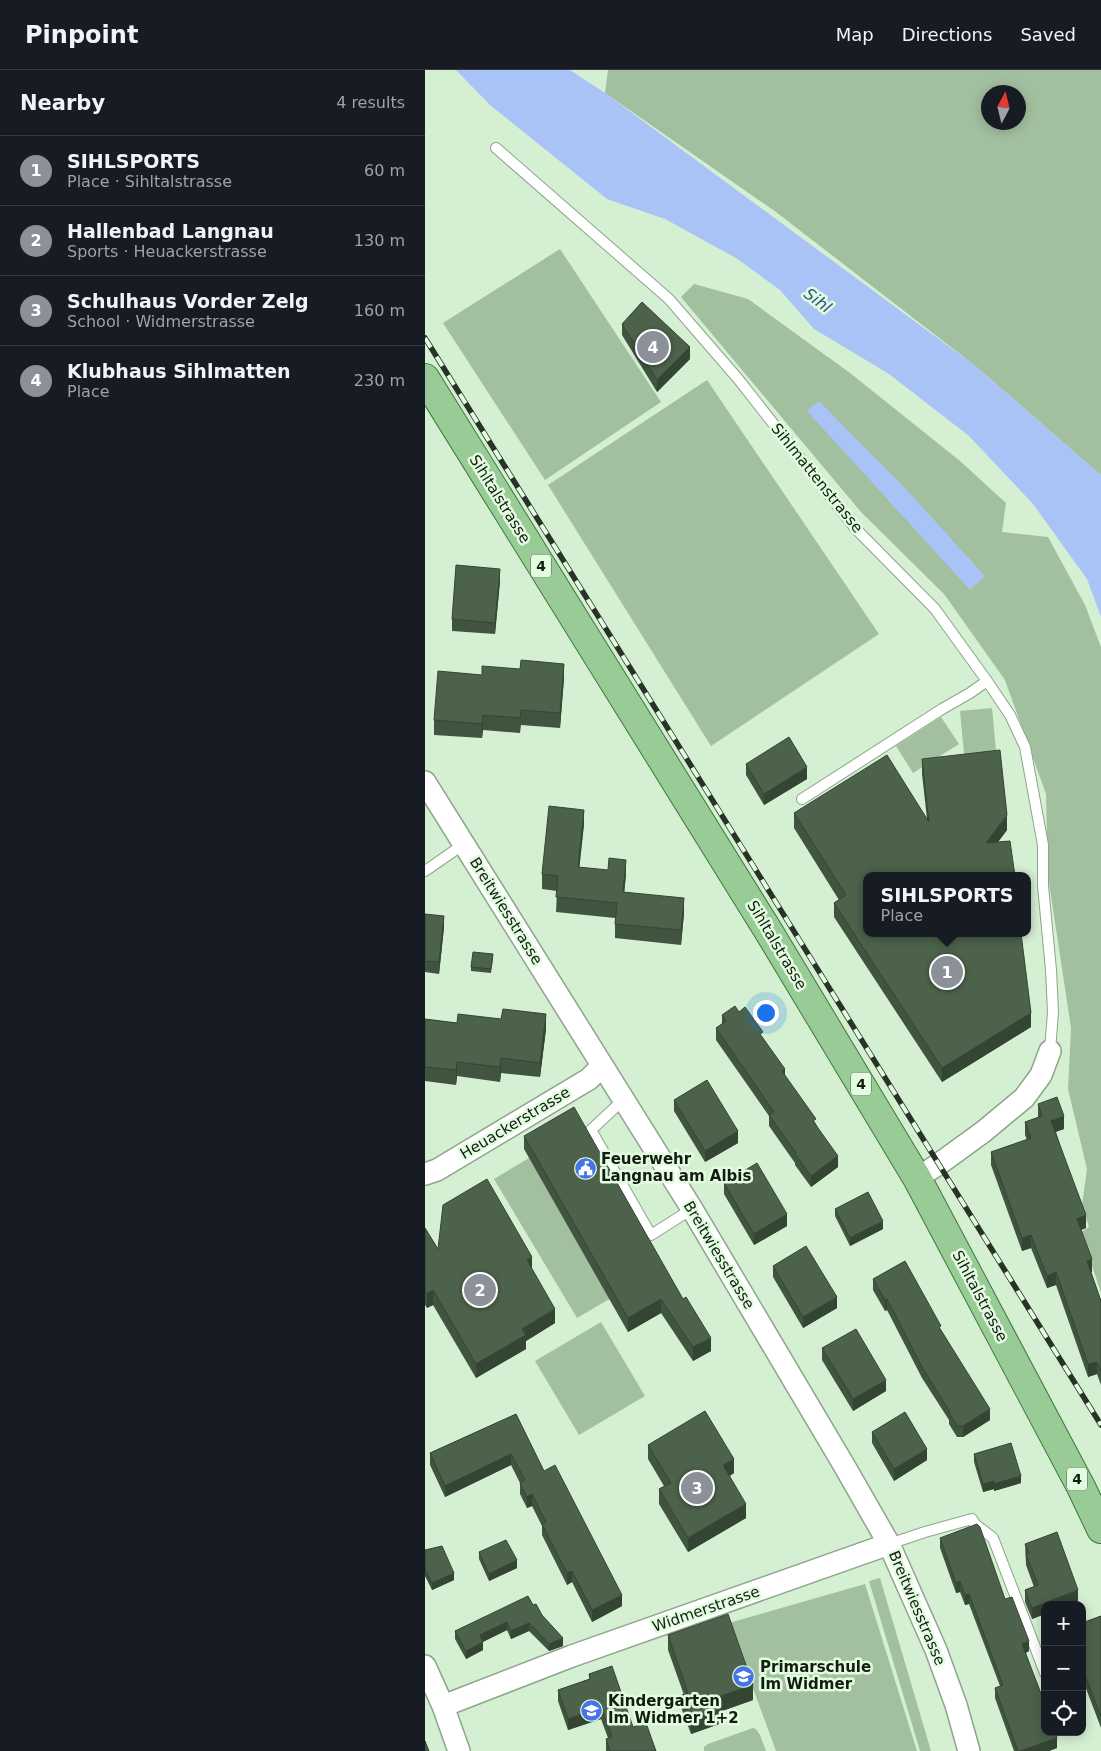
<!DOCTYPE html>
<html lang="en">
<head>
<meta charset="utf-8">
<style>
	body { margin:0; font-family:"DejaVu Sans",sans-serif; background:#242831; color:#f1f3f6 }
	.controls { position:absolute; right:15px; bottom:15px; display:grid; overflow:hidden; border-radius:10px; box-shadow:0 2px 12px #0003 }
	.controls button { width:45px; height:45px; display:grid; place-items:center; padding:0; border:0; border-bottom:1px solid #363941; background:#171b24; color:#f1f3f6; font:25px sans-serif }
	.compass { position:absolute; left:556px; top:15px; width:45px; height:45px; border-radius:50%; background:#171b24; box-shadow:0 2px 12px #0003; rotate:7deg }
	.you { position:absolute; left:340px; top:942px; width:18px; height:18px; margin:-12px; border:4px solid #fff; border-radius:50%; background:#1a73e8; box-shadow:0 0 0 8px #1a73e833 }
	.badge { display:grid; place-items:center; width:32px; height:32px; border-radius:50%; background:#8c9099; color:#fff; font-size:16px; font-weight:700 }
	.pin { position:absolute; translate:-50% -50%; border:2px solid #fff; box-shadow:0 1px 5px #0006 }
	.popup { position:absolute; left:438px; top:802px; width:168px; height:65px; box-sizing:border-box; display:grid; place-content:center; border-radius:10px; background:#171b24; filter:drop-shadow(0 1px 4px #0005); font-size:16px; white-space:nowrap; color:#9ea1a6 }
	.popup b { font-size:19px; color:#f1f3f6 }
	.popup::after { content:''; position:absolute; left:50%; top:100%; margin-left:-10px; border:10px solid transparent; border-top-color:#171b24 }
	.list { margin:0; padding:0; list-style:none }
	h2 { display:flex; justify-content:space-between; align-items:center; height:65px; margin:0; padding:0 20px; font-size:21px }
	h2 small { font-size:16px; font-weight:400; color:#9ea1a6 }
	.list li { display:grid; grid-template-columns:32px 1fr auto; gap:15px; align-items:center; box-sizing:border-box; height:70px; padding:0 20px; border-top:1px solid #363941 }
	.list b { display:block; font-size:19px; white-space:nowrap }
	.list p { margin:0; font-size:16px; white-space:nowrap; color:#9ea1a6 }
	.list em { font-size:16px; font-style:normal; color:#9ea1a6 }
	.icon { flex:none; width:28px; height:28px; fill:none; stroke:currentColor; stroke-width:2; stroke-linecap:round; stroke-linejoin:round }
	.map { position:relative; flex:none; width:676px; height:1681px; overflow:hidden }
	header { display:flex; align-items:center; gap:30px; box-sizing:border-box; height:70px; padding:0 25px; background:#171b24; border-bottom:1px solid #363941 }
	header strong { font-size:24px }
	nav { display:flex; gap:28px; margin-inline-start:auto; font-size:18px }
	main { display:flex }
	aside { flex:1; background:#171b24 }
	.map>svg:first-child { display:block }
</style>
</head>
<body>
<header>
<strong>Pinpoint</strong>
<nav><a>Map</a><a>Directions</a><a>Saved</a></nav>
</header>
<main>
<aside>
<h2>Nearby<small>4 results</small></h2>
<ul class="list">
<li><span class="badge">1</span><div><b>SIHLSPORTS</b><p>Place · Sihltalstrasse</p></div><em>60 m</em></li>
<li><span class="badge">2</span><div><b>Hallenbad Langnau</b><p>Sports · Heuackerstrasse</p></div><em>130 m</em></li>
<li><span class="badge">3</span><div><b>Schulhaus Vorder Zelg</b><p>School · Widmerstrasse</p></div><em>160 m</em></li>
<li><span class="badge">4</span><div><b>Klubhaus Sihlmatten</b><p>Place</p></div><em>230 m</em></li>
</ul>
</aside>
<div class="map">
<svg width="676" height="1681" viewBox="0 0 676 1681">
	<rect width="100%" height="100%" fill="#d5efd2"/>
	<path fill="#a2bf9f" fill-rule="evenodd" d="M183 0H676V405L549 295 351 142 180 23ZM564 22H594V52H564Z
		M135 179 236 332 120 410 18 253Z
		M269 214 323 229 425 303 535 391 581 433 577 462 623 467 660 535 676 577V1223L656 1162 664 1157 657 1135 662 1099 643 1019 646 958 623 806 621 724 580 610 519 524 436 442 256 227Z
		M282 310 454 564 286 676 123 415Z
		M567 638 572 691 540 694 535 641Z
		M516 647 534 674 488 703 471 676Z
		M144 1064 227 1204 152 1248 69 1109Z
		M176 1252 220 1326 154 1365 110 1291Z
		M455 1508 506 1681H495L444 1511Z
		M440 1514 492 1681H351L304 1553Z
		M328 1658 331 1659 335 1665 341 1681H279V1677L283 1674Z"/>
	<path fill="#aac3f6" d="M31 0H145L180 23 549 295 676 405V547L662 509 608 434 544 366 464 304 389 259 355 220 311 188 240 149 182 129 65 35Z
		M394 331 479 417 560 506 545 520 382 341Z"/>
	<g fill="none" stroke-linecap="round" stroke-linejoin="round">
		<defs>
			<path id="service" d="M71 78 244 229 314 310 430 458 510 539 562 611 585 645 600 677 618 775V816L626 900 628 942 625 981
				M377 729 517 639 545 623 562 611
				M0 801 39 774
				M198 1030 166 1060 226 1165 267 1139
				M464 1474 500 1462 547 1449 550 1454 568 1468 620 1603"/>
			<path id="minor" d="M0 712 267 1139 420 1397 464 1474 511 1580 531 1635 544 1681
				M0 1104 12 1100 164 1009 177 996
				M492 1108 514 1094 558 1062 599 1028 616 1005 625 981
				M0 1596 18 1636 34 1681
				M18 1636 147 1586 464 1474"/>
			<path id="primary" d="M0 308 344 862 492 1108 656 1417 676 1459"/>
		</defs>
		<use href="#service" stroke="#8da58a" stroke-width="12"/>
		<use href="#minor" stroke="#8da58a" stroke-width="24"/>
		<use href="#primary" stroke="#3d7839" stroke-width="30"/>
		<use href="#service" stroke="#fff" stroke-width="10"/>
		<use href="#minor" stroke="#fff" stroke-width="21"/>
		<use href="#primary" stroke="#98cb95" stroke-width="28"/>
		<defs>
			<path id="rail" d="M0 268 676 1355"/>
		</defs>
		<use href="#rail" stroke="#283226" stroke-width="5.5"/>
		<use href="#rail" stroke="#e2fcdf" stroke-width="4" stroke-dasharray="11" stroke-linecap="butt"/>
	</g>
	<path fill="#415440" d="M197 254 265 289 232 322 197 265Z
		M75 511 70 564 27 561V549Z
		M57 605 139 608 135 658 96 655 95 663 58 660 57 668 9 665V650Z
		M497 689 582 760 573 772 606 957 517 1012 409 847V833L414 830 369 758V743L502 749 497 704Z
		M321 694 382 709 339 735 321 705Z
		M159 754 154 797 201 804 199 822 259 843 256 875 190 868V848L131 842 132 821 117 819V804Z
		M0 844 19 857 14 904 0 902Z
		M68 888 66 903 46 901V897Z
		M314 942 338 968 360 1006 391 1054 413 1097 386 1117 370 1095V1093L344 1056V1046L291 970V958L297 954V945Z
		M0 949 32 953 121 959 115 1007 76 1003 75 1012 32 1006 31 1015 0 1011Z
		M249 1030 313 1073 280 1092 249 1041Z
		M613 1034 639 1059 631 1062 661 1158 656 1160 667 1202H666L676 1231V1315L672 1304 663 1307 631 1215 622 1218 606 1178 597 1181 566 1095V1082L602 1070 600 1065V1052L613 1047Z
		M99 1066 286 1281 268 1291 236 1243 203 1262 99 1079Z
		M299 1113 362 1156 329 1175 299 1124Z
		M410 1139 458 1159 425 1176 410 1146Z
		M0 1158 13 1179 107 1200 130 1253 101 1271V1279L51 1308 8 1235 2 1238 0 1235Z
		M348 1196 412 1238 378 1258 348 1207Z
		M448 1209 516 1261 565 1350 538 1367H532L524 1354V1350L497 1308 462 1240 460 1241 448 1220Z
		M397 1278 461 1321 428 1341 397 1290Z
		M91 1344 119 1401 197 1536 167 1552 147 1512 142 1515 117 1465V1456L107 1436 102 1438 95 1424V1413L86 1395 20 1427 5 1395V1383Z
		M447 1362 502 1390 469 1411 447 1373Z
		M223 1375 309 1403 305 1406 321 1448 263 1482 234 1434V1419L239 1416 223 1389Z
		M549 1384 596 1413 569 1421V1419L558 1422 549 1392Z
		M515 1468 580 1529 604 1581 601 1583 632 1678 624 1681H589L570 1628V1618L575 1616 544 1534 540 1535 535 1522 531 1523 515 1478Z
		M600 1474 653 1532 620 1535V1544L607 1549 600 1532V1520L609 1517 601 1495Z
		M0 1480 29 1510 7 1520 0 1506Z
		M54 1482 92 1498 64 1511 54 1489Z
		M108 1535 117 1545 138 1576 124 1581 104 1561 86 1569 82 1560 58 1572V1580L41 1589 30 1569V1561Z
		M676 1546V1658L657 1608V1553Z
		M243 1565 328 1630 297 1641V1653L266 1664 257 1640V1625H259L243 1580Z
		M164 1604 208 1657 231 1681H181V1669L183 1668 176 1649 143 1660 133 1631V1620L164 1609Z"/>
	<path fill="#354534" d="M265 277V289L232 322V310Z
		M75 499V511L70 564V553Z
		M139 594V608L135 658V643Z
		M58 645V660L57 668V654Z
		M382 697V709L339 735V724Z
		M159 740V754L153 811V797Z
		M582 745V760L561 788V773Z
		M201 790V804L198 836V822Z
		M259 828V843L256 875V860Z
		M19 846V857L14 904V892Z
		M606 943V957L517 1012V998Z
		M121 944V959L115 1007V993Z
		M76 988V1003L75 1012V997Z
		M32 992V1006L31 1015V1000Z
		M360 999V1011L357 1001Z
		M639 1046V1059L626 1063V1051Z
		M313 1061V1073L280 1092V1081Z
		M413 1086V1097L386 1117V1106Z
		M362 1144V1156L329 1175V1164Z
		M661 1145V1158L652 1161V1149Z
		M458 1151V1159L425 1176V1168Z
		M606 1165V1178L597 1181V1168Z
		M107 1187V1202L102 1190Z
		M667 1189V1202L662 1204V1191Z
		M631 1202V1215L622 1218V1206Z
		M8 1220V1235L2 1238V1224Z
		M412 1227V1238L378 1258V1247Z
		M236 1229V1243L203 1262V1248Z
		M462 1229V1240L460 1241V1230Z
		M130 1239V1253L101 1271V1279L51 1308V1294L97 1259Z
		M286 1268V1281L268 1291V1277Z
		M672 1292V1304L663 1307V1294Z
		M461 1310V1321L428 1341V1329Z
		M565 1339V1350L538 1367V1356Z
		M502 1379V1390L469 1411V1399Z
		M86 1384V1395L20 1427V1416Z
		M309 1389V1403L298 1409V1395Z
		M596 1406V1413L569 1421V1414Z
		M569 1411V1419L558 1422V1414Z
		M107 1424V1436L102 1438V1427Z
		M321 1434V1448L263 1482V1468Z
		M92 1490V1498L64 1511V1504Z
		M147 1501V1512L142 1515V1503Z
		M29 1503V1510L7 1520V1513Z
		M535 1511V1522L531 1523V1513Z
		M653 1520V1532L645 1535H620V1544L607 1549V1538Z
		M544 1524V1534L540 1535V1525Z
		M197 1525V1536L167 1552V1540Z
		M82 1552V1560L55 1573V1565Z
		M104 1553V1561L86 1569V1561Z
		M138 1568V1576L124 1581V1574Z
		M604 1571V1581L597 1584V1574Z
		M58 1572V1580L41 1589V1581Z
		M328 1615V1630L297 1641V1653L266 1664V1650L293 1627Z
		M176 1637V1649L143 1660V1649Z
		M632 1668V1678L624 1681H595Z"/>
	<path fill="#4c624a" stroke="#354534" d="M217 232 265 277 232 310 197 254Z
		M31 495 75 499 70 553 27 549Z
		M96 590 139 594 135 643 96 640 95 648 58 645 57 654 9 650 13 601 57 605V596L95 599Z
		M364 667 382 697 339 724 321 694Z
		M575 680 582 745 561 773 585 771 590 806H442V863H596L606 943 517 998 409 833 421 825 369 743 462 685 504 752 497 689Z
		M124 736 159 740 153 797 183 800 184 788 201 790 198 822 259 828 256 860 190 854 192 833 131 827 133 806 117 804Z
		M0 844 19 846 14 892 0 891Z
		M48 882 68 884 66 899 46 897Z
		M310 936 314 942 320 937 338 962 335 964 360 999 357 1001 391 1049 388 1051 413 1086 386 1106 370 1084 371 1083 344 1045 349 1042 291 958 301 951 297 945Z
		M78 939 121 944 115 993 76 988 75 997 32 992 31 1000 0 997V949L32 953 33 944 76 949Z
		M282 1010 313 1061 280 1081 249 1030Z
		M632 1027 639 1046 626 1051 661 1145 652 1149 667 1189 662 1191 676 1231V1302L672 1292 663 1294 631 1202 622 1206 606 1165 597 1168 566 1082 606 1068 600 1052 617 1046 613 1034Z
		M149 1037 258 1229 261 1227 286 1268 268 1277 236 1229 203 1248 99 1066Z
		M332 1093 362 1144 329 1164 299 1113Z
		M62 1109 107 1187 102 1190 130 1239 97 1259 101 1265 51 1294 8 1220 2 1224 0 1221V1158L13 1179 18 1135Z
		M443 1122 458 1151 425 1168 410 1139Z
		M381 1176 412 1227 378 1247 348 1196Z
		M480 1191 516 1256 514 1257 565 1339 538 1356H532L524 1343 525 1342 497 1297 462 1229 460 1230 448 1209Z
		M431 1259 461 1310 428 1329 397 1278Z
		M280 1341 309 1389 298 1395 321 1434 263 1468 234 1419 246 1413 223 1375Z
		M480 1342 502 1379 469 1399 447 1362Z
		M91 1344 119 1401 130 1395 197 1525 167 1540 147 1501 142 1503 117 1454 121 1452 107 1424 102 1427 95 1413 100 1410 86 1384 20 1416 5 1383Z
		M586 1373 596 1406 569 1414V1411L558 1414 549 1384Z
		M552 1454 555 1457 580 1529 587 1527 604 1571 597 1574 620 1634V1662H630L632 1668 595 1681H593L570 1618 578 1615 544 1524 540 1525 535 1511 531 1513 515 1468Z
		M632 1462 653 1520 607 1538 600 1520 613 1515 601 1484 604 1483 600 1474Z
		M81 1470 92 1490 64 1504 54 1482Z
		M17 1476 29 1503 7 1513 0 1499V1480Z
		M103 1526 108 1535 111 1534 117 1545 138 1568 124 1574 104 1553 86 1561 82 1552 55 1565 58 1572 41 1581 30 1561Z
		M303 1544 328 1615 293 1627 297 1639 266 1650 257 1625 263 1623 243 1565Z
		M676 1546V1647L657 1597V1553Z
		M187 1596 208 1657 221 1653 231 1681H185L181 1669 187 1667 176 1637 143 1649 133 1620 165 1609 164 1604Z
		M0 1671 4 1681H0Z"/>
	<defs>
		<symbol id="civic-disc" viewBox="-11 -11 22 22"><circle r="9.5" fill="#4674e6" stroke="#e2fcdf"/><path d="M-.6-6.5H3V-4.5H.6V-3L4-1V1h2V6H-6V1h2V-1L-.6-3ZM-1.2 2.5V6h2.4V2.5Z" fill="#fff"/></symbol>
		<symbol id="school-disc" viewBox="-11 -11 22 22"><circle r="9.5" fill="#4674e6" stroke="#e2fcdf"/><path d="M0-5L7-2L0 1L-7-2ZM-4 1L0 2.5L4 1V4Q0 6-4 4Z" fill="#fff"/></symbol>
	</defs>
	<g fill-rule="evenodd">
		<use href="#civic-disc" x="148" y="1086" width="25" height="25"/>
		<use href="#school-disc" x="306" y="1594" width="25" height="25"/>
		<use href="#school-disc" x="154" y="1628" width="25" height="25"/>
	</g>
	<g text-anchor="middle" stroke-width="5" stroke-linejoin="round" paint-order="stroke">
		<g fill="#e2fcdf" stroke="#515f50" stroke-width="1">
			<rect x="106" y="484.5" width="20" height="23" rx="4"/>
			<rect x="426" y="1002.5" width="20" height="23" rx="4"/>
			<rect x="642" y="1397.5" width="20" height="23" rx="4"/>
		</g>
		<g font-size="14" font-weight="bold" fill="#131c12">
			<text x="116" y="501">4</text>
			<text x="436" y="1019">4</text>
			<text x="652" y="1414">4</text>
		</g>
		<g font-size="15" fill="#131c12" stroke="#e2fcdf">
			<text transform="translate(392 408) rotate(51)" y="5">Sihlmattenstrasse</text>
			<text transform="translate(75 429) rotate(58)" y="5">Sihltalstrasse</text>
			<text transform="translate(81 841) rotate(58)" y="5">Breitwiesstrasse</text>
			<text transform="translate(352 875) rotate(59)" y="5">Sihltalstrasse</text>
			<text transform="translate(90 1053) rotate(-31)" y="5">Heuackerstrasse</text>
			<text transform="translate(294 1185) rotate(59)" y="5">Breitwiesstrasse</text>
			<text transform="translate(555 1226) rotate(62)" y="5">Sihltalstrasse</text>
			<text transform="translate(492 1538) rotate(67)" y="5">Breitwiesstrasse</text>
			<text transform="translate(281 1539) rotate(-19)" y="5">Widmerstrasse</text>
		</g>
		<g font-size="15" font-weight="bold" fill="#131c12" stroke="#e2fcdf" text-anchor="start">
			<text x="176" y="1094">Feuerwehr<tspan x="176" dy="17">Langnau am Albis</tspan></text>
			<text x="335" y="1602">Primarschule<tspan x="335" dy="17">Im Widmer</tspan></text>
			<text x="183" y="1636">Kindergarten<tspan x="183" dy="17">Im Widmer 1+2</tspan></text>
		</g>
		<g font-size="16" font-style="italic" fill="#375291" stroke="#e2fcdf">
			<text transform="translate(393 230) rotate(37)" y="6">Sihl</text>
		</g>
	</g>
</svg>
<div class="controls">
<button>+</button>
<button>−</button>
<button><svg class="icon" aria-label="locate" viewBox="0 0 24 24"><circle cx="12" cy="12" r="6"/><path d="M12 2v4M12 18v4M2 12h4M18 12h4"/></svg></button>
</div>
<svg class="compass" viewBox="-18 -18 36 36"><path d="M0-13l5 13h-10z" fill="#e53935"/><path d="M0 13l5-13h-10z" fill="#9ea1a6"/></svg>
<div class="you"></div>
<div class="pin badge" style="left:522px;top:902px">1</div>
<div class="popup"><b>SIHLSPORTS</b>Place</div>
<div class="pin badge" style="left:55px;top:1220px">2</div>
<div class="pin badge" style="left:272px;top:1418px">3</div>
<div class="pin badge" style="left:228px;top:277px">4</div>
</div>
</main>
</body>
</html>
